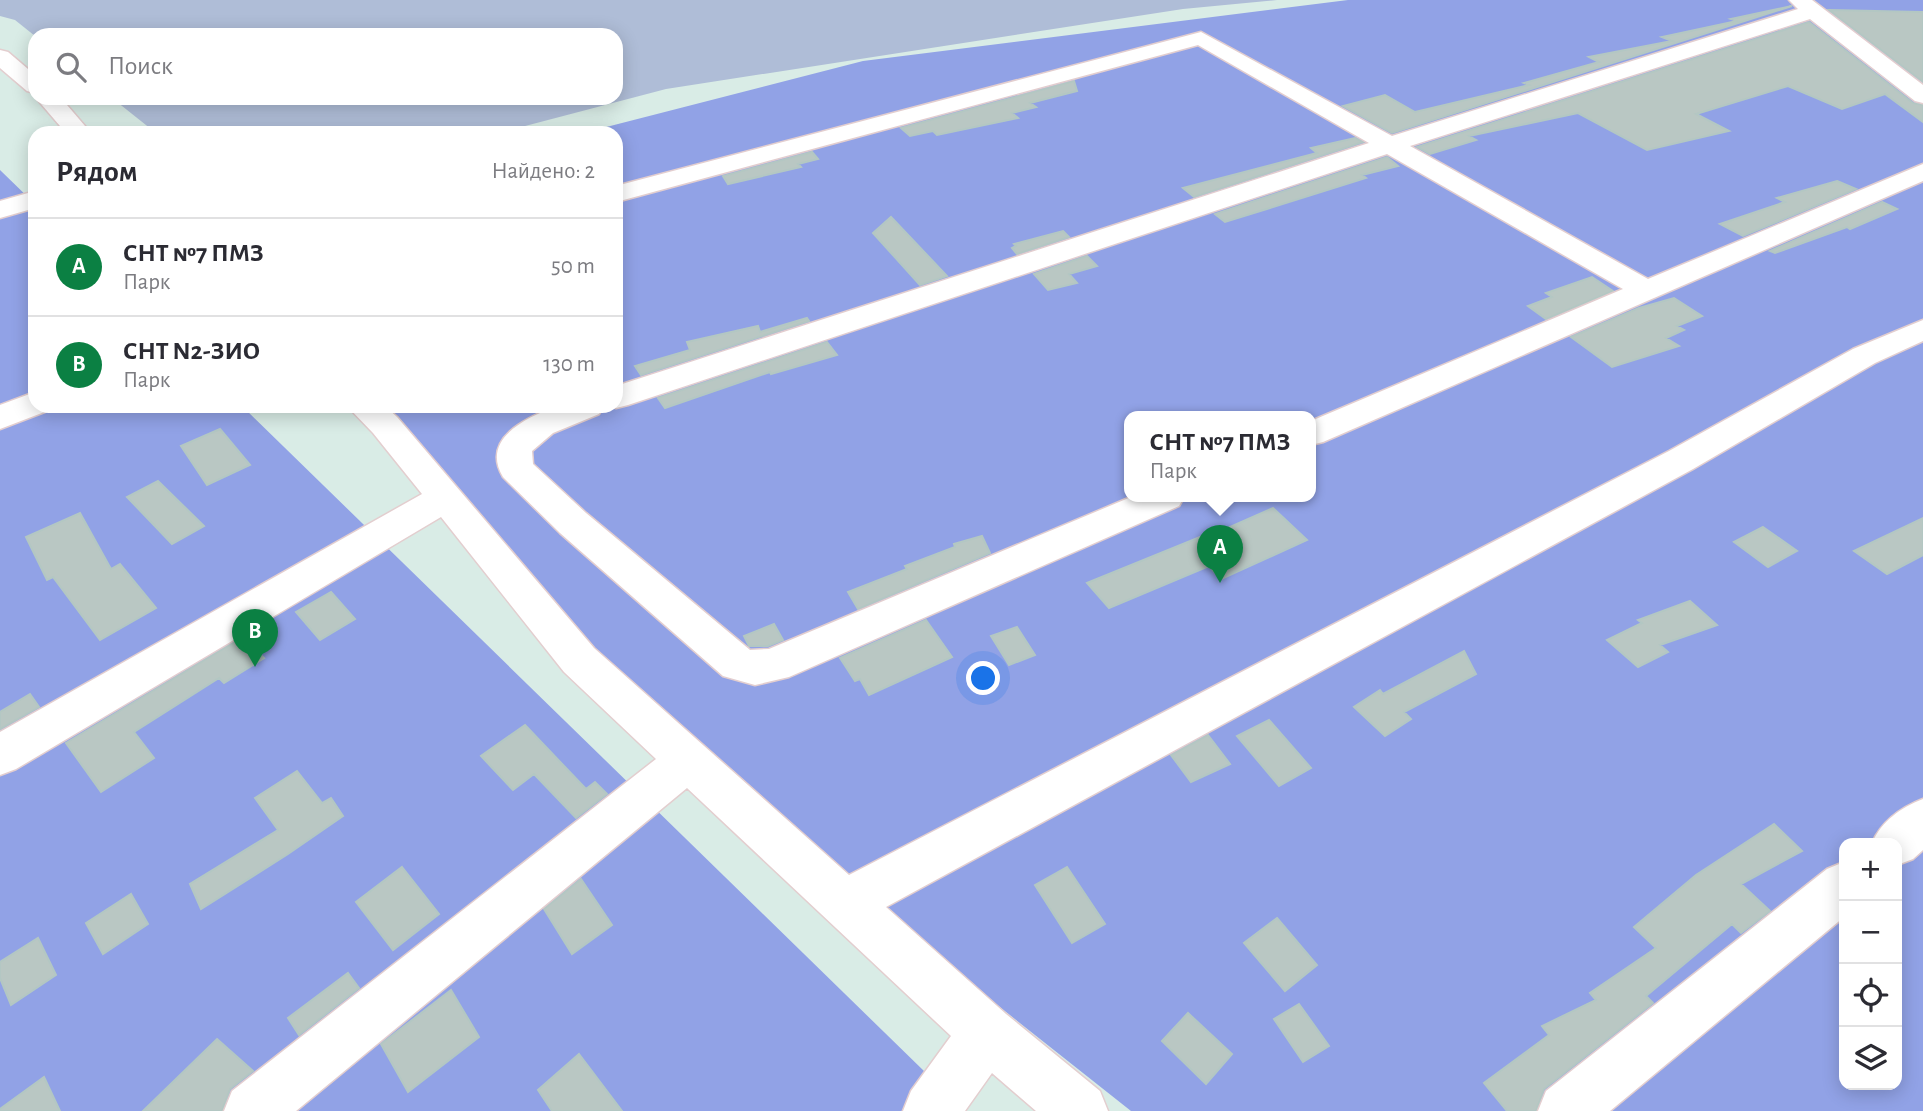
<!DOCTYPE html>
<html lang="ru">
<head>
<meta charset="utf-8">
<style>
	body { margin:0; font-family:"Alegreya Sans",sans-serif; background:#f7f7f7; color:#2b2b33 }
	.controls { position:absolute; right:21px; bottom:21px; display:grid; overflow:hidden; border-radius:14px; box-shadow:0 4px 18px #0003 }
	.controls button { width:63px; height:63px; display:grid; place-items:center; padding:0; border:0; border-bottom:2px solid #e1e1e2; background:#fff; color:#2b2b33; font:35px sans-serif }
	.you { position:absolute; left:984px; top:679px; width:24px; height:24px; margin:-18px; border:5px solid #fff; border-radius:50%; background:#1a73e8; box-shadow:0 0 0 10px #1a73e833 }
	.badge { display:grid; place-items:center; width:46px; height:46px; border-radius:50%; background:#0b8043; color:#fff; font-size:23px; font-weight:700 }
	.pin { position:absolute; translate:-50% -58px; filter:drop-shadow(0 2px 4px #0008) }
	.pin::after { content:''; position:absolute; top:37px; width:24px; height:21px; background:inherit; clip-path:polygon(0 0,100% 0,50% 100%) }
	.popup { position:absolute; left:1124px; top:411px; width:192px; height:91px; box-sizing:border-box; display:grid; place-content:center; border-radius:14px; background:#fff; filter:drop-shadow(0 2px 5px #0005); font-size:23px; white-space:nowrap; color:#7c7c81 }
	.popup b { font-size:26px; color:#2b2b33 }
	.popup::after { content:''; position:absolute; left:50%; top:100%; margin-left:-14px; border:14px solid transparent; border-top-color:#fff }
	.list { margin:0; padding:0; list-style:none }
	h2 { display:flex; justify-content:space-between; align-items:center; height:91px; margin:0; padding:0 28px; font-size:30px }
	h2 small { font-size:23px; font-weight:400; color:#7c7c81 }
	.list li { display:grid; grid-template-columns:46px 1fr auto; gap:21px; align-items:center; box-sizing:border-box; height:98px; padding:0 28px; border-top:2px solid #e1e1e2 }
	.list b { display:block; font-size:26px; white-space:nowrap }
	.list p { margin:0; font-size:23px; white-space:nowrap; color:#7c7c81 }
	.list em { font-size:23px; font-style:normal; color:#7c7c81 }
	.icon { flex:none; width:38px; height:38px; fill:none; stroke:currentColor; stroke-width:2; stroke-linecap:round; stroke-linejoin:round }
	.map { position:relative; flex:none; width:1923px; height:1111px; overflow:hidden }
	.search { position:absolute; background:#fff; box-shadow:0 4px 18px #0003; left:28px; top:28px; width:595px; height:77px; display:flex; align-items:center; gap:18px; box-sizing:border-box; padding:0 24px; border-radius:21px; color:#7c7c81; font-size:26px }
	.panel { position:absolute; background:#fff; box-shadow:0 4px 18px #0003; left:28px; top:126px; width:595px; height:287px; border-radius:21px }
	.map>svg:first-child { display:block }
</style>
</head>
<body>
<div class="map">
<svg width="1923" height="1111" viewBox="0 0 1923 1111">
	<rect width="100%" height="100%" fill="#d9ece6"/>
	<path fill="#91a2e6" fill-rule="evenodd" d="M1348 0H1923V1111H1131L688 760 346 406H616V133H583L863 61ZM1129 417H1311V497H1129ZM1844 843H1897V1085H1844Z
		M0 170 35 204V406H242L965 1111H0Z"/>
	<path fill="#afbdd7" d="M0 0H1277L1183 9 666 89 498 133H156L112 98H616V35L35 36 15 20 0 16Z"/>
	<path fill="#b9c7c3" stroke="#b3c7c3" stroke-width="2" d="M1792 6 1392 133 1343 106 1385 95 1415 112 1529 85 1524 83 1599 62 1589 57 1672 41 1662 37 1737 21 1731 19Z
		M1829 10 1923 12V82Z
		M1809 22 1913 103 1923 105V122L1885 94 1842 109 1788 86 1696 114 1729 131 1647 150 1578 113 1469 136 1476 140 1430 154 1417 147Z
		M1074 81 1077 91 1030 103 1036 107 1012 113 1018 118 937 135 933 131 910 136 901 128Z
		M1355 138 1363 142 1194 197 1183 188 1317 153 1311 148Z
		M812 152 818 159 798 164 801 167 728 184 723 176Z
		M1387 157 1398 166 1362 175 1366 178 1225 222 1215 214Z
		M1837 181 1856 189 1743 236 1720 224 1785 202 1777 198Z
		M1882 202 1897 209 1850 229 1847 227 1775 253 1770 251Z
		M891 217 947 276 920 285 873 233Z
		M1063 231 1069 237 1017 254 1012 248 1016 246 1014 244Z
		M1087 256 1097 266 1069 274 1077 283 1048 290 1034 274Z
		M1592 277 1613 291 1546 319 1528 306 1552 297 1546 293Z
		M1674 298 1702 316 1677 326 1684 330 1666 338 1679 346 1612 367 1571 337 1639 308Z
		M807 318 809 321 641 375 635 366 690 350 687 342 758 326 760 332Z
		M827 342 837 355 771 374 770 372 665 408 658 398Z
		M220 429 250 465 207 485 181 446Z
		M158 481 204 526 172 544 127 497Z
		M1273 508 1307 540 1221 579 1209 566 1109 608 1087 583 1210 533 1212 535Z
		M80 513 111 569 120 564 156 608 100 640 53 577 47 580 26 537Z
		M1923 518V555L1887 574 1854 551Z
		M1763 527 1797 551 1768 567 1734 542Z
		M982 536 990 553 858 609 848 592 907 569 905 566 955 547 954 544Z
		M331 592 355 619 320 640 296 612Z
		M1690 601 1717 625 1660 645 1668 652 1638 667 1607 640 1642 623 1638 620Z
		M926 620 952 657 869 695 860 679 855 681 840 658Z
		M774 624 783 640 768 646H749L744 636Z
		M1017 627 1035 655 1009 665 991 636Z
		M243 637 264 658 224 683 219 678 134 732 154 758 101 792 66 743Z
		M1464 651 1476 674 1404 712 1411 719 1385 736 1354 707 1380 690 1383 694Z
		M30 694 39 707 0 729V712Z
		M1269 720 1311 768 1279 786 1237 736Z
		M525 725 586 789 595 782 607 794 576 818 534 774 513 790 481 756Z
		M1208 735 1230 764 1191 782 1171 755Z
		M297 771 322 803 331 798 343 816 288 854 201 909 190 884 278 830 255 798Z
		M1774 824 1802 851 1741 884 1770 911 1741 933 1732 924 1646 996 1653 1003 1544 1089 1536 1111H1507L1484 1083 1549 1035 1542 1026 1596 1000 1590 993 1656 948 1634 927 1696 875Z
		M402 867 439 914 393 950 356 902Z
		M1067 867 1105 924 1072 943 1035 885Z
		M581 879 612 925 572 954 544 909Z
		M131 894 148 924 103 954 86 923Z
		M1277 918 1317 965 1285 991 1244 943Z
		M38 938 56 975 11 1005 0 978V962Z
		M348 973 359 988 299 1035 288 1018Z
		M451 990 479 1037 408 1092 381 1044Z
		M1299 1004 1329 1046 1303 1062 1274 1019Z
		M1188 1013 1232 1054 1206 1084 1162 1041Z
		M217 1039 253 1071 230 1089 222 1111H143Z
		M579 1054 622 1111H552L538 1090Z
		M44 1077 60 1111H0V1109Z"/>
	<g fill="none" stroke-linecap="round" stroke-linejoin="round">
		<defs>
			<path id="minor" d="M1789 0H1812L1923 85V103L1915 101 1810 19 1410 146 1648 279 1923 164V181L1323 442 1311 445V421L1623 289 1387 154 628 405 616 408 610 406H616V386L1369 143 1198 45 616 202V186L1201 32 1392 136 1798 9Z
				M0 50 8 52 35 75V93L27 91 0 68Z
				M36 98H61L91 133H66Z
				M35 191V208L0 218V201Z
				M1923 320V341L1875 363 1693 469 886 907 1006 1014 1100 1091 1108 1111H1036L992 1073 965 1111H903L911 1091 951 1036 687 788 296 1111H224L232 1091 656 759 564 672 441 517 16 769 0 775V732L422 494 373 433 347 406H385L397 417 594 648 849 875 1669 451 1853 349Z
				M35 392V406H50L47 411 0 429V405Z
				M556 406H604L599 414 553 433 532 451 533 464 586 513 750 650 769 649 1131 497H1184L1179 506 789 677 755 685 723 676 560 533 503 477C480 438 527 418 556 406Z
				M1923 799V850L1913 859 1897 865V843H1872C1882 821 1900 808 1923 799Z
				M1844 862V917L1610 1111H1538L1546 1091 1827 869Z"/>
		</defs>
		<use href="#minor" stroke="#e3cecf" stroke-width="3"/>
		<use href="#minor" fill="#fff" fill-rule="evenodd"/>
	</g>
</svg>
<div class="controls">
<button>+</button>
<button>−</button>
<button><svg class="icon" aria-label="locate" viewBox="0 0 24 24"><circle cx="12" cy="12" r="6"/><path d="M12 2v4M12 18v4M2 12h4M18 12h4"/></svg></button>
<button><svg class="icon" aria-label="layers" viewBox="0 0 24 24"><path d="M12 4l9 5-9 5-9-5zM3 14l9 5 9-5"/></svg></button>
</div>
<div class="you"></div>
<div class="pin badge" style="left:1220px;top:583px">A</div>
<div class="popup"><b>СНТ №7 ПМЗ</b>Парк</div>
<div class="pin badge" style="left:255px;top:667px">B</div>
<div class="search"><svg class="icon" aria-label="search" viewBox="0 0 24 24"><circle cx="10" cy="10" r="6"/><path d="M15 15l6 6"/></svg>Поиск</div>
<section class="panel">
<h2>Рядом<small>Найдено: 2</small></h2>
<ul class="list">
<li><span class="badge">A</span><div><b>СНТ №7 ПМЗ</b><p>Парк</p></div><em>50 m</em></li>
<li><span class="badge">B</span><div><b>СНТ N2-ЗИО</b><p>Парк</p></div><em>130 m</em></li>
</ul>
</section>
</div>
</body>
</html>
